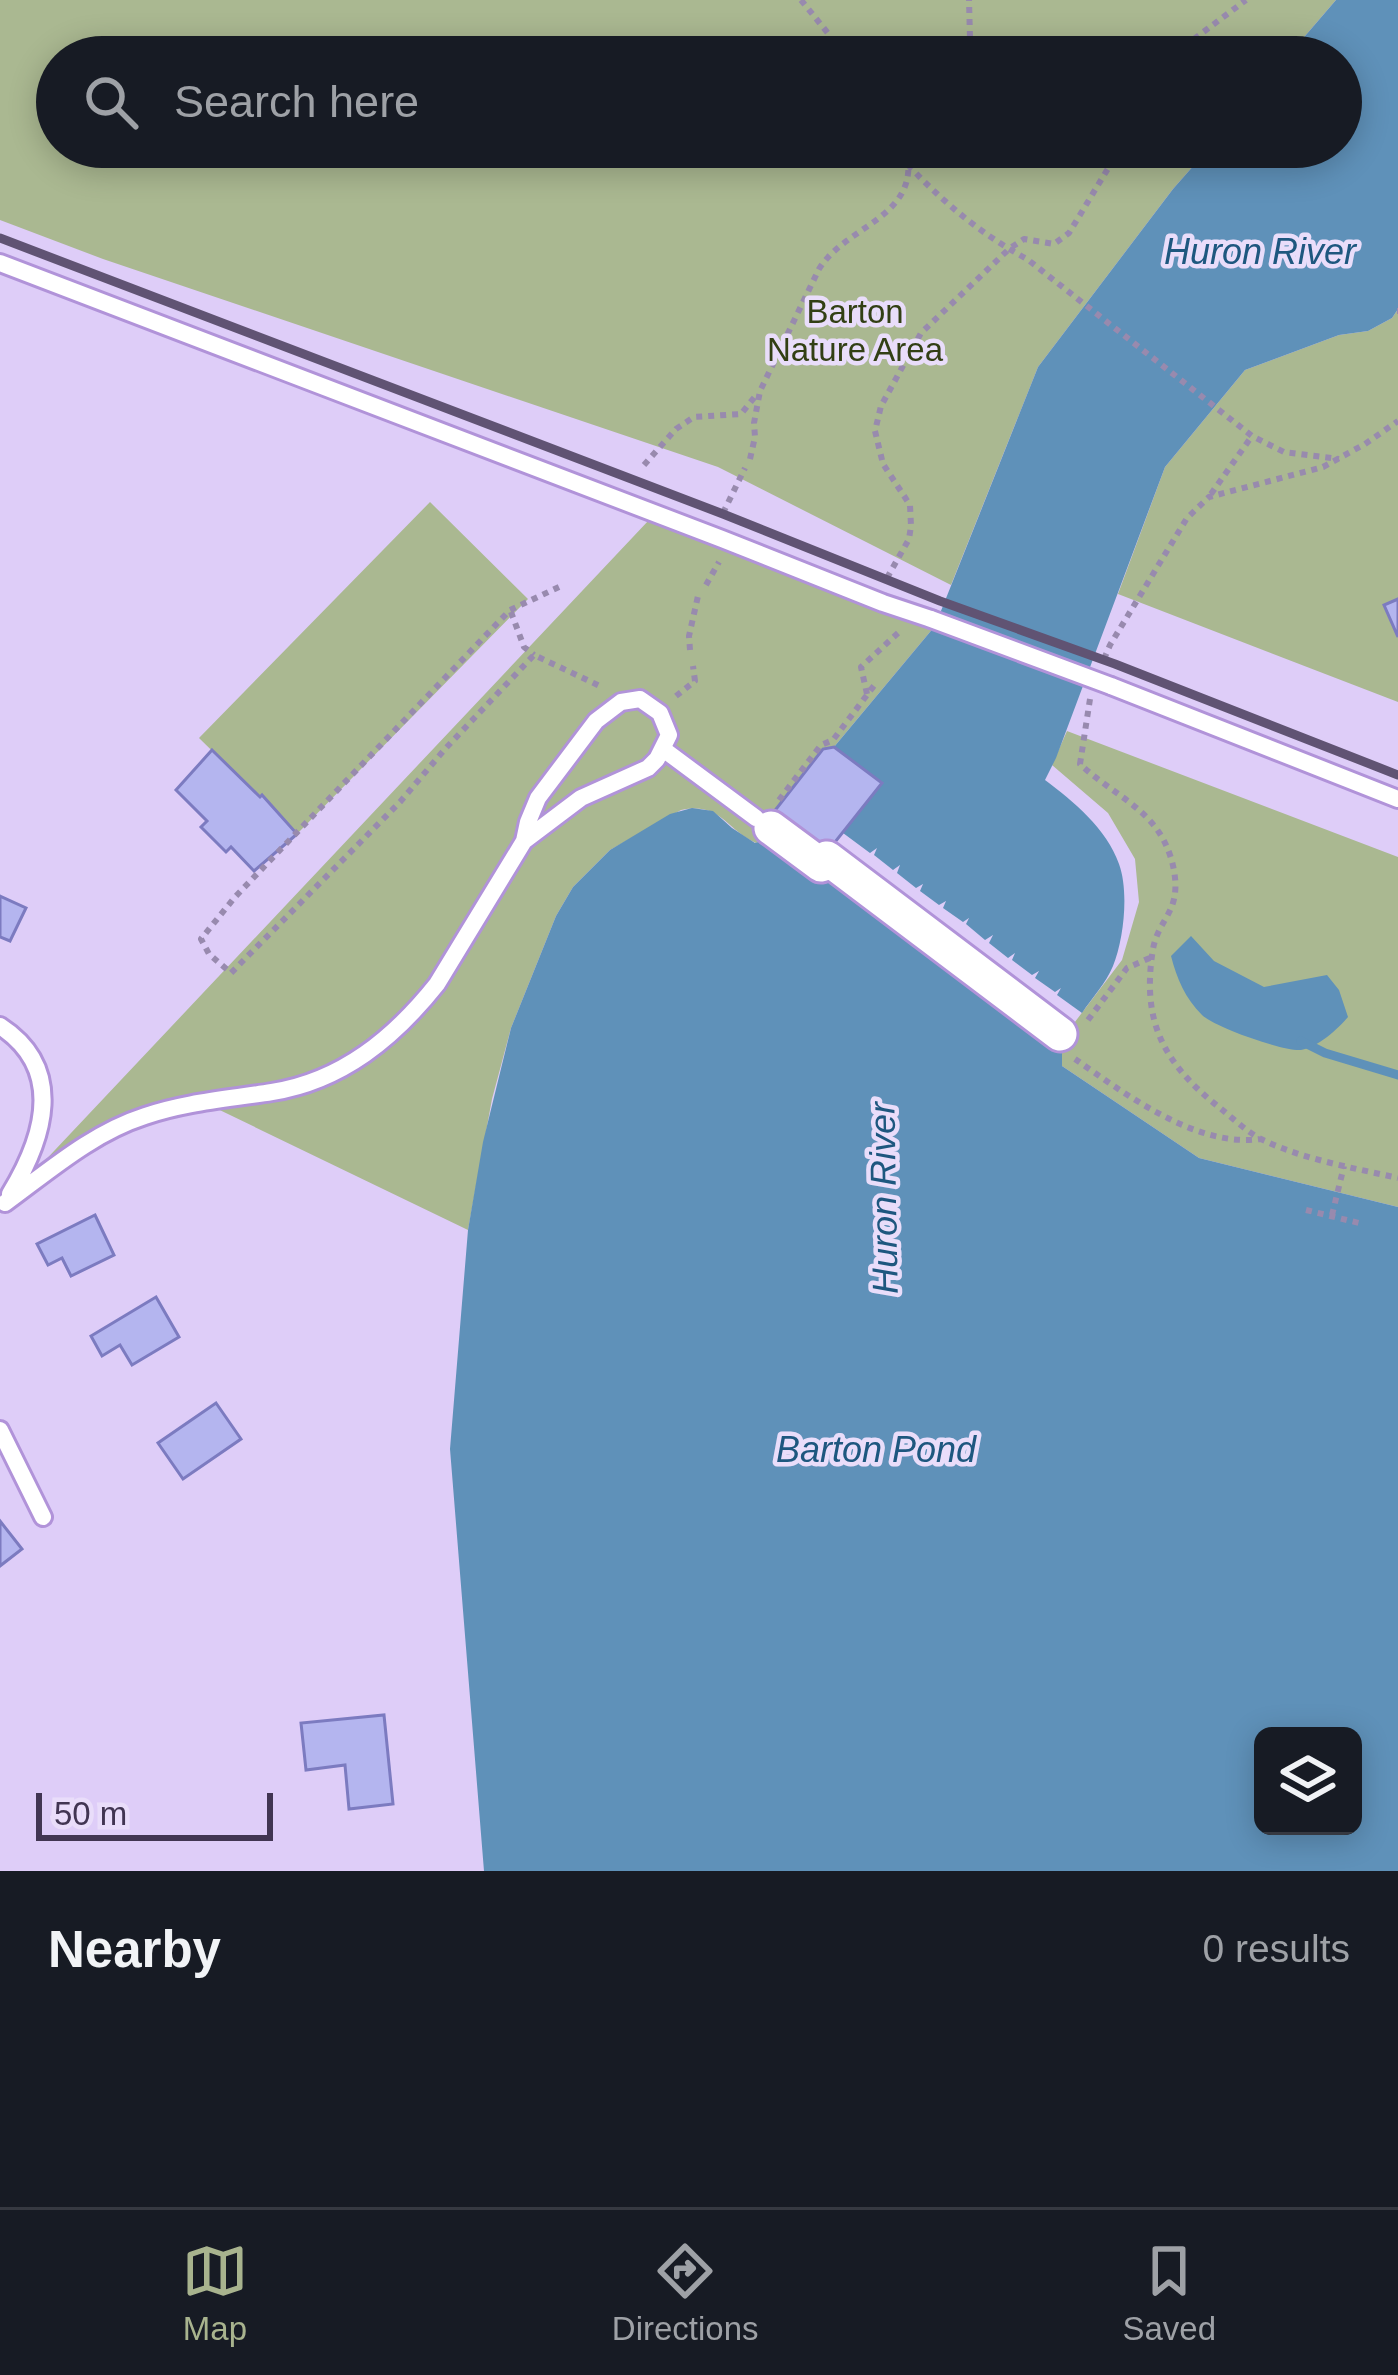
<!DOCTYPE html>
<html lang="en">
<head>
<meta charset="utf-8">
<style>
	body { margin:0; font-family:Helvetica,sans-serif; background:#20242c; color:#f1f3f6 }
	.controls { position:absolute; right:36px; bottom:36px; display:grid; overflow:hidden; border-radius:18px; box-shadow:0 6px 30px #0003 }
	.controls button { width:108px; height:108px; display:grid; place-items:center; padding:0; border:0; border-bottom:3px solid #363941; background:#171b24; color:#f1f3f6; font:60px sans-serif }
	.scale { position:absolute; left:36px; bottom:30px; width:237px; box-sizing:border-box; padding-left:12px; border:6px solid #413552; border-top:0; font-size:33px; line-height:42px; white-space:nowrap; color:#413552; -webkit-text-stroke:9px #e9ddfa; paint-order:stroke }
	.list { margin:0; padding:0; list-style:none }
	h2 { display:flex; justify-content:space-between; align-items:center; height:156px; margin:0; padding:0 48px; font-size:51px }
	h2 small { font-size:39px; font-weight:400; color:#9ea1a6 }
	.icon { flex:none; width:66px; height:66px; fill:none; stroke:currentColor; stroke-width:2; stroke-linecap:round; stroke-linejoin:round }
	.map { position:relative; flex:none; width:1398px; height:1871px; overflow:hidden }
	.search { position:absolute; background:#171b24; box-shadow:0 6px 30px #0003; left:36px; right:36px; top:36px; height:132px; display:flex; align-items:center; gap:30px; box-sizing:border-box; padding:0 42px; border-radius:66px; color:#9ea1a6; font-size:45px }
	.sheet { height:336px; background:#171b24 }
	nav { display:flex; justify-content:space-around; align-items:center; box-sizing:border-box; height:168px; border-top:3px solid #363941; background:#171b24; font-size:33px; color:#9ea1a6 }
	nav a { display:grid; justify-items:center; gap:6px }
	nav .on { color:#a8b38e }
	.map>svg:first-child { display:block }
</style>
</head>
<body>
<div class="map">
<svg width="1398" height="1871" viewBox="0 0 1398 1871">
	<rect width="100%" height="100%" fill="#decdf8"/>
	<path fill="#aab891" d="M0 0H1336L1287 57H57V147H1210L1173 189 1038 367 951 585 718 467 103 259 0 220Z
		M1398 309V702L1118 594 1165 467 1245 370 1339 335 1368 331 1392 318Z
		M430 502 528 599 297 834 199 738Z
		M649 520 935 626 834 747 822 750 766 821 762 841 756 843C724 828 721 802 681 810L610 850 573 887 556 916 511 1028 492 1099 468 1230 203 1102 148 1114 5 1203Z
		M1067 731 1398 857V1207L1199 1158 1062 1066V1039L1122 960 1139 902 1135 859 1108 813 1052 765Z"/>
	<path fill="#5f91b9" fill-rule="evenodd" d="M1336 0H1398V309L1392 318 1368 331 1339 335 1245 370 1165 467 1056 758 1045 780C1073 801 1107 829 1119 864 1129 891 1124 939 1113 966 1106 983 1092 998 1082 1013L1057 995 1061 988 1055 992 1035 978 1039 971 1032 975 1012 960 1015 953 1008 958 989 943 993 935 985 940 966 924 969 918 963 922 943 908 946 901 939 905 920 891 923 884 916 888 897 873 900 865 893 870 874 855 877 848 870 853 843 833 882 783 834 747 935 626 1038 367 1173 189 1210 147H1341V57H1287Z
		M692 808 713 811 732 828 755 843 762 841 773 827 1062 1039V1066L1199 1158 1398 1207V1871H484L450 1449 468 1230 483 1142 511 1028 556 916 573 887 610 850 670 814ZM1263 1736H1353V1826H1263Z
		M1191 936 1214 961 1264 987 1327 975 1339 990 1348 1017C1338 1029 1318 1047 1301 1050 1285 1052 1214 1027 1202 1015 1185 998 1177 979 1171 956Z"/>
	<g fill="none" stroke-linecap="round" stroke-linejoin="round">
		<path stroke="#5f91b9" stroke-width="9" d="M1301 1041 1325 1053 1398 1075"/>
	</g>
	<path fill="#b4b5ef" stroke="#7c7bc0" stroke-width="3" d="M1398 599V637L1384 605Z
		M834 747 882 783 820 861 766 822 823 749Z
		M212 750 260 797 262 795 297 834 254 871 231 847 226 852 201 827 207 821 176 790Z
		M0 896 26 908 10 941 0 937Z
		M95 1215 114 1255 71 1276 62 1258 48 1265 37 1244Z
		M156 1297 179 1337 132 1365 120 1345 102 1356 91 1336Z
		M216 1403 241 1439 183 1479 158 1443Z
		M0 1521 22 1549 0 1566Z
		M384 1715 393 1804 349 1809 345 1765 306 1770 301 1723Z"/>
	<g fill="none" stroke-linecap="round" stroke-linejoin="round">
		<defs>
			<path id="lane" d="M0 263 722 539 883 603 931 619
				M1111 686 1398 799
				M663 749 756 818
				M0 1026C66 1069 44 1138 10 1194
				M5 1203C49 1171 92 1133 145 1116 186 1102 229 1099 272 1092 342 1081 394 1038 437 984L524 841 581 798 648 768 657 759 669 735 660 713 640 699 621 702 596 721 538 798 528 822 524 841
				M0 1430 43 1517"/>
			<path id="street" d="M771 828 821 865 827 858 1060 1034"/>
		</defs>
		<use href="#lane" stroke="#b193d9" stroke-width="22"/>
		<use href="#street" stroke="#b193d9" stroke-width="39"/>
		<path stroke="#988aae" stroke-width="6" stroke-dasharray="6 6" stroke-linecap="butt" d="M801 0 831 37 839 57
			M957 57 970 38 969 0
			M1179 57 1186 45 1246 0
			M892 147C930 191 976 232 1027 259L1252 436 1284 452 1339 459
			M1397 311H1398
			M750 459 755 437 754 423 760 391 819 269C848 223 923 218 906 147
			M644 465 676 429 694 417 741 414 757 394
			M1211 494 1252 436
			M723 513 745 468
			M887 578 909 539 911 526 910 505 883 464 875 431 881 406 921 333 1009 249 1024 239 1054 244 1069 233 1121 147
			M706 585 719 562
			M559 587 510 610 235 897 201 939 209 954 231 973 400 802 445 749 534 655 602 687
			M511 612 524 647 534 655
			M690 650 689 636 698 596
			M1104 659 1110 645 1187 518 1209 497 1323 467 1365 444 1398 421
			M867 694 861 667 898 633
			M676 696 695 681 693 666
			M1090 699 1080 764C1109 792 1149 807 1166 845 1173 860 1178 882 1174 899 1170 917 1157 927 1153 949 1141 1022 1164 1064 1220 1108 1234 1119 1249 1134 1265 1141 1306 1160 1354 1168 1398 1178
			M779 800 821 745 833 740 876 683
			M1088 1020 1127 968 1152 957
			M1075 1059C1125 1094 1197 1148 1260 1139
			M1306 1210 1359 1223
			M1332 1215 1344 1166"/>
		<use href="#lane" stroke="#fff" stroke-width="16"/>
		<use href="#street" stroke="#fff" stroke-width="33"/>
		<path stroke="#605373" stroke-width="9" d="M0 238 723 514 940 601 1115 664 1398 775"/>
		<defs>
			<path id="lane-bridge" d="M931 619 1111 686"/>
		</defs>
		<use href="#lane-bridge" stroke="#b193d9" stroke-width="22" stroke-linecap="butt"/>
		<use href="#lane-bridge" stroke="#fff" stroke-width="16"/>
	</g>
	<g text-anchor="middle" stroke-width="9" stroke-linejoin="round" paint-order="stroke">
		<g font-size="33" fill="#323f14" stroke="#e9ddfa">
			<text x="855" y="323">Barton<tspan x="855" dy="38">Nature Area</tspan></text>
		</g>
		<g font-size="36" font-style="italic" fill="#1e577f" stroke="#e9ddfa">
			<text x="1260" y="264">Huron River</text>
			<text transform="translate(883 1198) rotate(-91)" y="13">Huron River</text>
			<text x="876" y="1462">Barton Pond</text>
		</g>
	</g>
</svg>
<div class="controls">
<button><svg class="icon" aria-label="layers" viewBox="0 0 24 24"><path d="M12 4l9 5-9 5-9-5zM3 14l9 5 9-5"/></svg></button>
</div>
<div class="scale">50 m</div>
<div class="search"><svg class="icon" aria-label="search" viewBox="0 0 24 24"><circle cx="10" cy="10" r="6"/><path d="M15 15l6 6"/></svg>Search here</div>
</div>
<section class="sheet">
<h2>Nearby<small>0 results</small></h2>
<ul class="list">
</ul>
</section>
<nav>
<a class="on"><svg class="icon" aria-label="map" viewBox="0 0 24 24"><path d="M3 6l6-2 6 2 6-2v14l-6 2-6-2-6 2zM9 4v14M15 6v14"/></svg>Map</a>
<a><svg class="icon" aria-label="directions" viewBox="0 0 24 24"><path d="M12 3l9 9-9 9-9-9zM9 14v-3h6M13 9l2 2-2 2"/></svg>Directions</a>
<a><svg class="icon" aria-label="saved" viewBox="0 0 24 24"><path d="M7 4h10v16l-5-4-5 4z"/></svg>Saved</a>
</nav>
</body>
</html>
